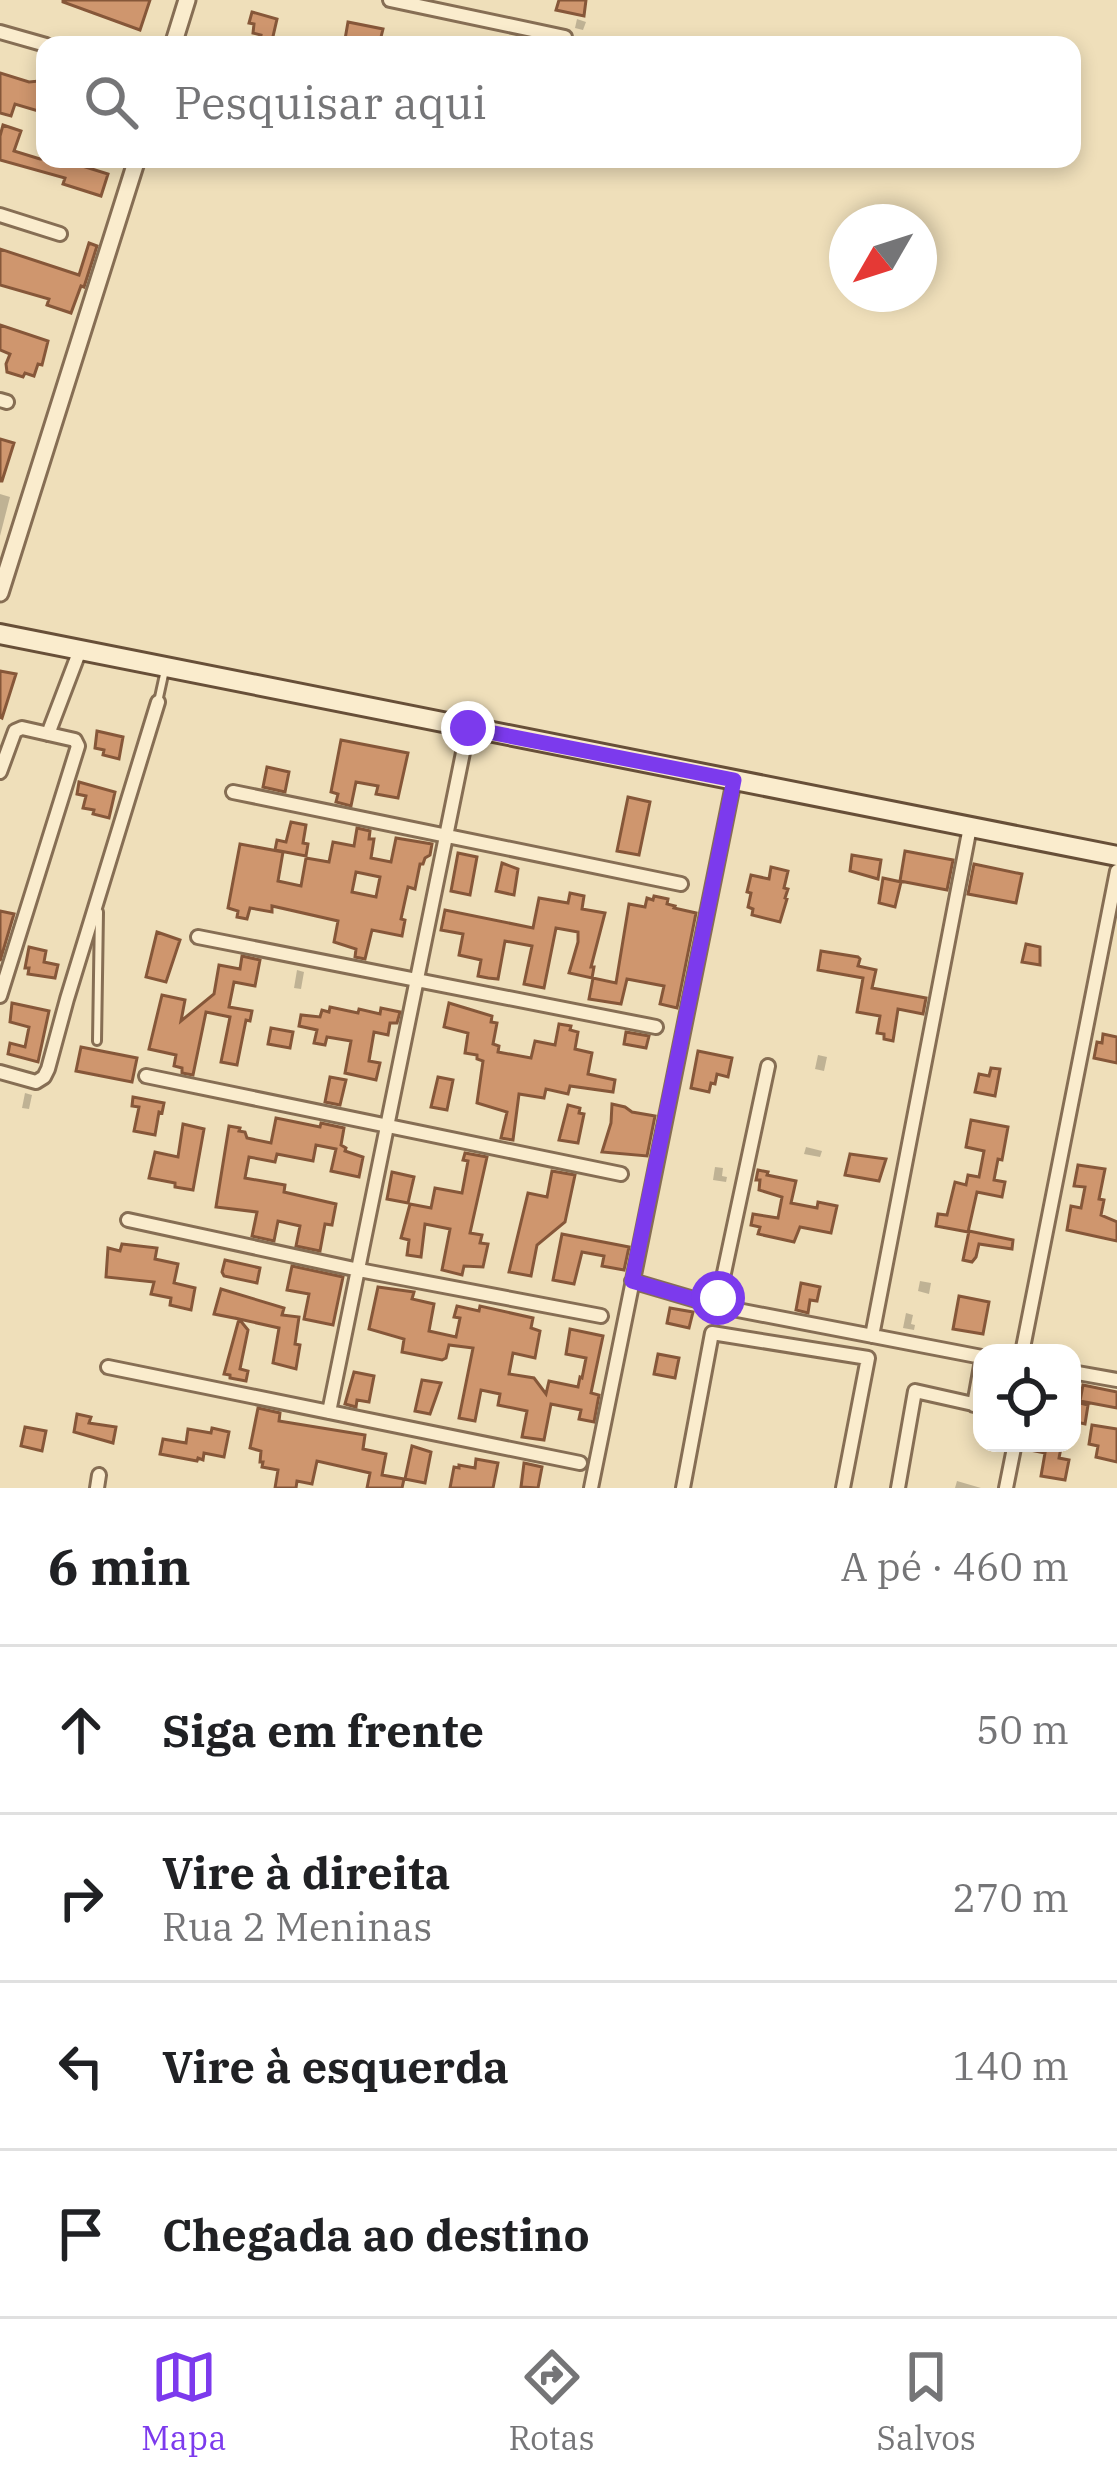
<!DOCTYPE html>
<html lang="pt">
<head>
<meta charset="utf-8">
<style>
	body { margin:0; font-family:"IBM Plex Serif",serif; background:#f2f2f2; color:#202124 }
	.controls { position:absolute; right:36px; bottom:36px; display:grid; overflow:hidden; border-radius:24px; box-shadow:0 6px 18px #0003 }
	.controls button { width:108px; height:108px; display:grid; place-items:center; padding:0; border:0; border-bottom:3px solid #e0e0e0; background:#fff; color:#202124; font:60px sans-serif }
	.compass { position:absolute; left:829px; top:204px; width:108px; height:108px; border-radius:50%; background:#fff; box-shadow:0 6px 18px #0003; rotate:231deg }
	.stop { position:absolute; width:36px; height:36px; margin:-27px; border:9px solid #7c3aed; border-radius:50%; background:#fff }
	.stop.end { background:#7c3aed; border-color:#fff; box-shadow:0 3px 12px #0008 }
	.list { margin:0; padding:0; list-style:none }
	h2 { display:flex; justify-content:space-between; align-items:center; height:156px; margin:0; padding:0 48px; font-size:51px }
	h2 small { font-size:39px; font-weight:400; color:#757577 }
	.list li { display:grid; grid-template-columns:78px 1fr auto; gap:36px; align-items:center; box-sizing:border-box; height:168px; padding:0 48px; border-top:3px solid #e0e0e0 }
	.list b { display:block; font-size:45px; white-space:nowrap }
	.list p { margin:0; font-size:39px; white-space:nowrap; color:#757577 }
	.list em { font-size:39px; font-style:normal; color:#757577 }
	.icon { flex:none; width:66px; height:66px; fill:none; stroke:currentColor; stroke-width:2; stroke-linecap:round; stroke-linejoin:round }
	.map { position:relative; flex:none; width:1117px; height:1488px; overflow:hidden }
	.search { position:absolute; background:#fff; box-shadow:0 6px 18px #0003; left:36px; right:36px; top:36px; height:132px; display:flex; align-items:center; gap:30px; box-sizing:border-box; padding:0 42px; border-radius:24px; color:#757577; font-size:45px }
	.sheet { height:828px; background:#fff }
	nav { display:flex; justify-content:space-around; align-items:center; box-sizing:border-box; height:168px; border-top:3px solid #e0e0e0; background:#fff; font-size:33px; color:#757577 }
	nav a { display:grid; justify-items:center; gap:6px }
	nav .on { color:#7c3aed }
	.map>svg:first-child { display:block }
</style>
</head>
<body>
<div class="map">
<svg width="1117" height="1488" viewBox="0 0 1117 1488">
	<rect width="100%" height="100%" fill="#efdfba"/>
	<path fill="#0003" d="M577 19 586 22 583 30 575 28Z
		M0 494 10 497 0 536Z
		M297 970 304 972 301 989 294 988Z
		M818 1055 827 1057 824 1071 815 1069Z
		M25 1093 32 1095 29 1109 22 1108Z
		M806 1147 822 1151 820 1157 804 1154Z
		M715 1167 723 1168 722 1176 727 1177 726 1182 713 1180Z
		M920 1281 931 1283 929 1294 918 1291Z
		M906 1313 913 1315 911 1324 915 1325 914 1330 903 1328Z
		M957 1481 981 1488H955Z"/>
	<path fill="#cf966e" stroke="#865739" stroke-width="3" fill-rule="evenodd" d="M63 0H150L140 30 63 2Z
		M559 0H586L584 16 556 10Z
		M252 12 277 19 271 45H259L261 35 253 33 254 24 249 23Z
		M348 22 383 29 379 45H344Z
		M0 73 29 82 39 81 45 87V113L15 104 11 116 0 113Z
		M3 125 21 131 14 151 40 159H60L108 174 101 196 63 184 65 178 0 160V136Z
		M89 243 97 246 84 287 81 286 71 313 47 305 49 299 0 285V249L79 275Z
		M0 325 48 341 42 365 38 364 34 376 25 373 23 377 7 372 6 364 10 354 0 350Z
		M0 439 14 443 2 481H0Z
		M0 671 16 674 2 718 0 717Z
		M97 731 123 737 119 759 103 755 104 750 95 748Z
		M341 740 408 753 398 798 376 794 378 786 356 782 351 806 336 802 338 794 331 792Z
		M267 767 289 772 285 792 263 787Z
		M79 782 115 792 109 818 93 814 94 810 83 808 86 796 77 794Z
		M628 797 650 802 639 855 617 851Z
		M291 822 306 825 303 843 308 844 306 856 275 850 277 840 286 842Z
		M357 828 370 831 369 839H374L371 858 391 862 396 838 432 844 430 855 425 858 423 864H420L415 889 408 887 401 919 405 920 402 936 372 930 365 959 355 957 356 949 334 942 338 921 272 906V912L250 908 247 919 237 917 238 911 228 908 240 844 283 852 278 881 301 886 306 858 329 862 333 842 354 846ZM356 872 380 877 376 897 352 892Z
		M905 851 953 860 947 890 900 881Z
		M458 853 477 857 470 895 451 891Z
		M852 855 881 860 878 879 850 871Z
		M502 863 518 869 514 895 496 891Z
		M974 864 1022 874 1016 903 968 894Z
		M771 867 788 871 784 888 788 889 785 898 787 899 780 922 752 915 753 909 748 907 751 893 747 892 751 875 769 879Z
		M883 878 901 882 895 907 879 903Z
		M570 893 584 896 582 909 605 913 591 967H594L592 978 569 973 578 942V932L556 928 544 988 524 984 532 946 505 941 498 979 488 978 478 976 481 960 459 955 463 934 441 930 445 910 533 928 539 898 568 903Z
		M654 896 668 899 667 904 675 906 674 908 696 913 677 1008 660 1004 664 986 627 979 621 1004 589 999 593 978 616 983 629 904 645 907 647 898 653 900Z
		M0 911 14 914 0 961Z
		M157 932 180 940 166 982 146 977Z
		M1026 944 1040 947V965L1022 962Z
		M29 947 46 951 44 962 58 965 55 978 28 974 29 968H25Z
		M821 951 858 957 860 959 858 966 876 970 872 988 926 998 923 1014 898 1009 893 1041 884 1039V1034L877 1033 880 1016 857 1012 863 978 818 970Z
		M242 956 260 960 255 986 234 982 229 1007 252 1011 250 1021 246 1020 237 1065 221 1062 230 1017 206 1012 193 1075 182 1073V1068L174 1066 176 1055 149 1049 162 995 185 1000 181 1021 214 994 219 965 240 969Z
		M12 1003 49 1011 38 1062 8 1054 10 1043 25 1047 29 1027 10 1022Z
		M449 1003 492 1016 491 1022 497 1023 493 1044 499 1046 498 1052 531 1058 535 1041 555 1045 559 1024 571 1026 570 1030 578 1032 575 1049 592 1053 588 1074 615 1080 613 1092 570 1086 568 1094 546 1089 544 1098 519 1094 513 1140 501 1138 507 1112 477 1103 483 1061 477 1059V1055L465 1053 468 1033 444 1027Z
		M330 1007 358 1013 359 1009 380 1014 381 1008 400 1012 397 1023H390L388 1035 374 1032 369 1061 380 1063 376 1080 345 1073 351 1041 327 1037 325 1045 314 1043 317 1030 299 1026 301 1015 320 1017 322 1010 329 1012Z
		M271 1028 293 1032 290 1048 268 1044Z
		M626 1032 649 1036 646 1048 624 1044Z
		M1103 1034 1117 1037V1063L1094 1058 1097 1042 1102 1043Z
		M81 1047 137 1058 132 1082 76 1071Z
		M698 1051 732 1058 728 1077 717 1074 715 1084 711 1083 709 1092 691 1088Z
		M991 1068 1000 1069 995 1096 975 1092 979 1074 989 1076Z
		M330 1077 346 1080 340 1105 325 1102Z
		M438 1077 453 1080 447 1110 431 1107Z
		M133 1097 164 1103 162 1113 159 1112 155 1135 134 1131 139 1107 132 1106Z
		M612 1104 625 1107 632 1112 655 1116 647 1156 602 1152 611 1123Z
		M568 1105 580 1108 579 1113 584 1114 578 1143 559 1140Z
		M276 1118 320 1127 321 1123 344 1128 341 1145 346 1148 345 1151 363 1157 359 1177 331 1171 336 1149 316 1145 313 1161 277 1154 275 1162 249 1157 245 1178 285 1185 284 1192 336 1204 332 1225 325 1224 320 1251 296 1246 300 1226 278 1221 274 1241 252 1236 257 1212 216 1207 229 1126 240 1128 239 1131 245 1132 247 1138 271 1143Z
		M971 1120 1008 1127 1002 1160 998 1159 994 1180 1005 1182 1002 1197 977 1192 968 1232 936 1226 938 1214 947 1215 955 1182 966 1185 968 1175 979 1177 984 1151 966 1147Z
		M183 1124 204 1129 193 1190 175 1187V1183L149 1178 155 1152 178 1157Z
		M465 1153 487 1157 470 1233 482 1235 480 1243 488 1244 483 1267 464 1266 462 1275 442 1270 450 1229 425 1224 421 1257 407 1255 409 1240 401 1238 410 1204 431 1208 435 1188 462 1193 468 1161 463 1160Z
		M850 1154 886 1159 879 1181 845 1175Z
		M1078 1165 1105 1169 1099 1199 1104 1200 1101 1215 1117 1222V1241L1067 1230 1071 1206 1081 1208 1085 1187 1074 1186Z
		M758 1170 768 1172 767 1175 796 1181 791 1203 817 1208 818 1202 837 1206 831 1233 800 1227 794 1242 758 1234 760 1227 751 1225 753 1214 778 1218 782 1197 759 1190 760 1180H756Z
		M552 1171 575 1175 565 1222 537 1245 531 1276 509 1272 528 1193 547 1197Z
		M392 1172 414 1177 408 1203 387 1199Z
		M969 1231 1013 1240 1012 1249 979 1244 976 1257 972 1262 963 1260Z
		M562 1234 629 1247 624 1270 602 1266 604 1256 582 1252 574 1284 553 1280Z
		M122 1244 157 1248 155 1259 178 1264 174 1283 195 1288 191 1310 170 1305 171 1298 151 1294 154 1282 106 1277 108 1248 120 1251Z
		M225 1260 260 1268 257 1283 224 1276 222 1272Z
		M292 1266 343 1277 333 1325 304 1319 309 1294 287 1290Z
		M801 1283 820 1287 817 1301 810 1300 808 1313 796 1310Z
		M378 1287 414 1292 412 1299 434 1304 429 1331 456 1337 460 1318 454 1317 457 1306 479 1311 480 1306 533 1318 531 1328 540 1331 535 1358 513 1353 509 1374 534 1378 546 1394 549 1381 578 1387 580 1377 582 1378 586 1358 566 1354 570 1329 603 1336 591 1393 599 1395 594 1422 579 1419 581 1410 551 1404 544 1440 522 1437 527 1411 498 1405 500 1394 481 1390 475 1421 459 1418 473 1348 449 1345 446 1358 442 1360 402 1352 404 1339 369 1329Z
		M221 1289 284 1308 282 1315 299 1317 295 1344 300 1345 296 1369 273 1363 279 1328 239 1319 248 1330 240 1369 248 1371 246 1381 230 1378V1375L224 1374 239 1319 214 1314Z
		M959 1296 989 1302 983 1334 953 1329Z
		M670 1308 693 1312 689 1328 667 1323Z
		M658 1354 679 1358 675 1378 654 1374Z
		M354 1372 374 1376 369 1402 357 1400 356 1407 345 1404Z
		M422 1380 441 1383 430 1414 415 1411Z
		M1083 1385 1117 1392V1408L1080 1401Z
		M1072 1401 1088 1405 1085 1424 1072 1421Z
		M258 1408 280 1413 279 1421 365 1435 363 1449 386 1454 382 1475 404 1479 402 1488H367L370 1473 317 1461 312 1484 297 1481 296 1488H275L278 1470 262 1467 263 1462H260L261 1451 250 1448Z
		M77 1414 91 1417 89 1423 116 1427 113 1443 74 1432Z
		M1092 1425 1117 1429V1462L1096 1457 1098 1446 1089 1444Z
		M25 1427 46 1431 42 1451 21 1446Z
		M212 1428 229 1432 224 1457 204 1453 203 1460 198 1458 197 1461 160 1454 163 1439 186 1443 188 1429 211 1433Z
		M1025 1443H1062L1059 1458 1069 1460 1065 1480 1041 1476 1045 1453 1025 1449Z
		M412 1446 431 1452 425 1483 405 1479Z
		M476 1459 498 1463 493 1488H450L454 1467 459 1468V1465L475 1468Z
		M524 1463 542 1467 538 1488 521 1487Z"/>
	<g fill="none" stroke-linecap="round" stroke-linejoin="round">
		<defs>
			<path id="service" d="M158 702 165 670
				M97 1041 99 912"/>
			<path id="minor" d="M390 0 565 37
				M0 32 46 45
				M0 215 60 234
				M0 400 7 402
				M48 734 80 650
				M0 772 15 731 22 728 75 740 78 746 0 996
				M233 792 681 884
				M198 937 656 1027
				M0 1072 36 1082 44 1077 48 1069 67 999 158 702
				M146 1076 621 1174
				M128 1220 359 1270 601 1316
				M632 1281 717 1306 982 1357
				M717 1306 768 1066
				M872 1336 970 827
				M1022 1353 1117 871
				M108 1367 580 1463
				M1072 1372 1117 1380
				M974 1405 982 1360
				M329 1412 468 728
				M97 1488 99 1475
				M591 1488 734 780
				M683 1488 712 1333 868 1358 843 1488
				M898 1488 915 1391 982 1406
				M1006 1488 1015 1443"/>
			<path id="tertiary" d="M173 45 187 0
				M0 593 137 159"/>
			<path id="secondary" d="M0 634 1117 856"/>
		</defs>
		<use href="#service" stroke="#866e54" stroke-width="12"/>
		<use href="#minor" stroke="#866e54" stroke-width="18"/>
		<use href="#tertiary" stroke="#866e54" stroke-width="21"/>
		<use href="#secondary" stroke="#674f38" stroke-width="24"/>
		<use href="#service" stroke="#faeccd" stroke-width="6"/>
		<use href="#minor" stroke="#faeccd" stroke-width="12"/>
		<use href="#tertiary" stroke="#faeccd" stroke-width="15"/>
		<use href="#secondary" stroke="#faeccd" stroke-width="18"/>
	</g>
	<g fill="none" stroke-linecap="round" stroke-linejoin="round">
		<path stroke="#7c3aed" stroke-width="15" d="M468 728 734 780 632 1281 717 1306 718 1298"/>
	</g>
</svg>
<div class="controls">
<button><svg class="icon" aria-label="locate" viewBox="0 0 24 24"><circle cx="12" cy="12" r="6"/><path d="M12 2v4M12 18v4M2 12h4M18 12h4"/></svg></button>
</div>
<svg class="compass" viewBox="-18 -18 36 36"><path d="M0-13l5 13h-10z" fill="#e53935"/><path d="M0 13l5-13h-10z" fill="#757577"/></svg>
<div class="stop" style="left:718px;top:1298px"></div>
<div class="stop end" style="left:468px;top:728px"></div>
<div class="search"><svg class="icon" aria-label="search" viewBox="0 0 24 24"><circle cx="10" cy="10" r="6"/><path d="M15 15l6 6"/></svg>Pesquisar aqui</div>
</div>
<section class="sheet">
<h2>6 min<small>A pé · 460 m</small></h2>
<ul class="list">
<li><svg class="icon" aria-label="ahead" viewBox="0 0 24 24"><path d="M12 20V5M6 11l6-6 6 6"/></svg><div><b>Siga em frente</b></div><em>50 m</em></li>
<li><svg class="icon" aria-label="right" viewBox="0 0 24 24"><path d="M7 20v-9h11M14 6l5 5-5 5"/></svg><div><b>Vire à direita</b><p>Rua 2 Meninas</p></div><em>270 m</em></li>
<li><svg class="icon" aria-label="left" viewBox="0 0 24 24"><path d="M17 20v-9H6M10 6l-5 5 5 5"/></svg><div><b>Vire à esquerda</b></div><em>140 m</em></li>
<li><svg class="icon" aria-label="arrive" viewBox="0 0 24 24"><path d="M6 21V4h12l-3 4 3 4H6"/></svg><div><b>Chegada ao destino</b></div></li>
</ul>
</section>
<nav>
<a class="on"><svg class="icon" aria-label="map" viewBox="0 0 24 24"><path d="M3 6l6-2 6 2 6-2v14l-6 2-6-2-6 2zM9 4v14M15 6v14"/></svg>Mapa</a>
<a><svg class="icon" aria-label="directions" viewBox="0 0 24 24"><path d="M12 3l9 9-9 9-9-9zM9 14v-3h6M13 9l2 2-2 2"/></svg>Rotas</a>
<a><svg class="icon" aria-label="saved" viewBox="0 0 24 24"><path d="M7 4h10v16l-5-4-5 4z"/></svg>Salvos</a>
</nav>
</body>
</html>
